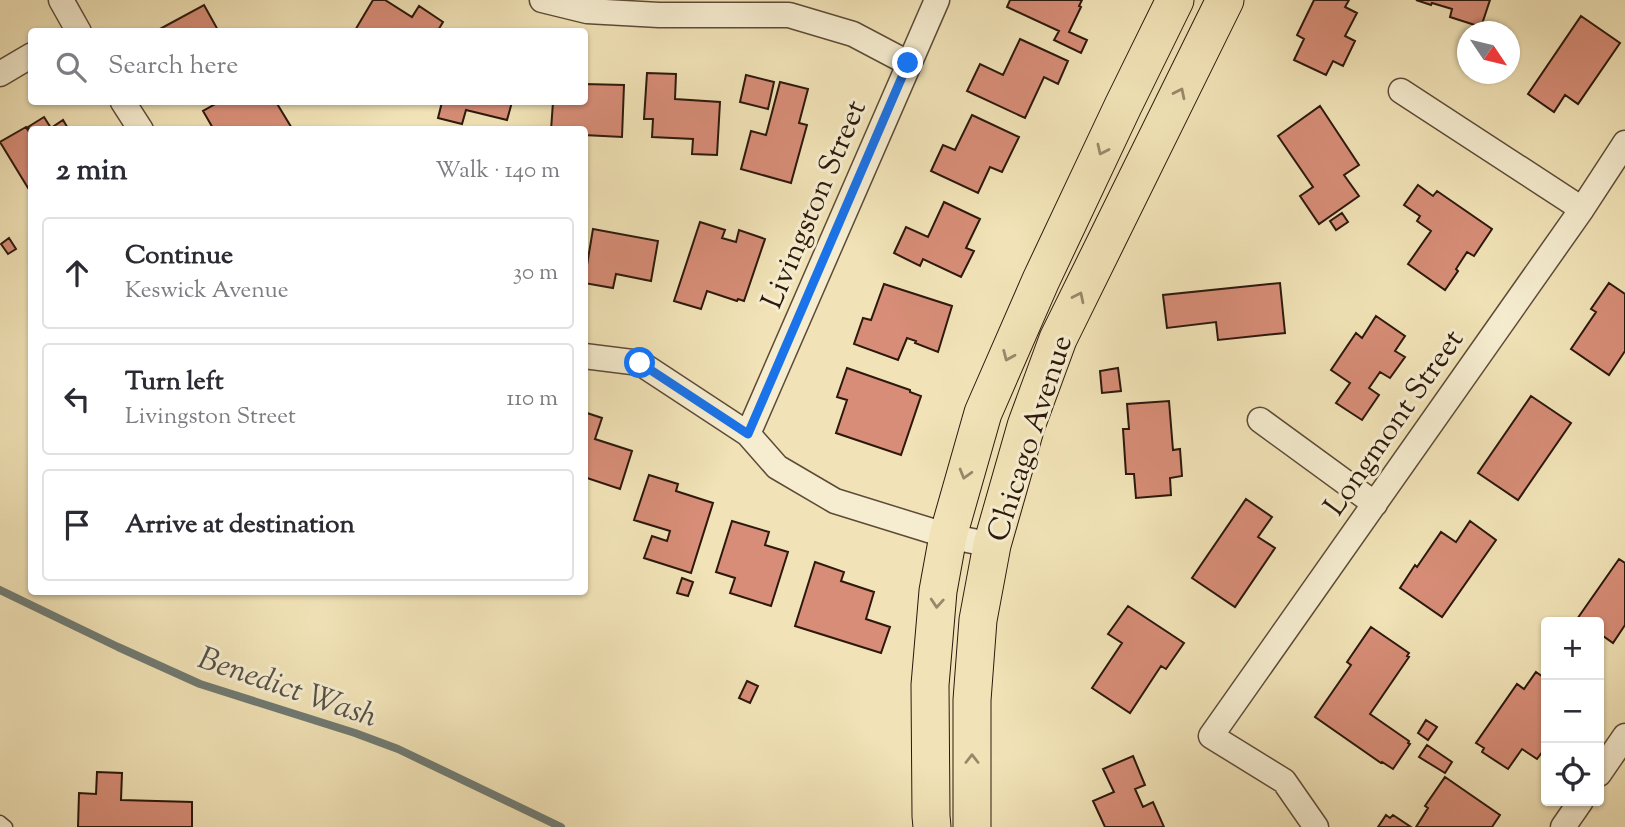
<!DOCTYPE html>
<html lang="en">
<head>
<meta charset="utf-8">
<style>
	body { margin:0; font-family:"Sorts Mill Goudy",serif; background:#f7f7f7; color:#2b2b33 }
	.controls { position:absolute; right:21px; bottom:21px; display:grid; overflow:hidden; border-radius:7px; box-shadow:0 2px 5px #0004 }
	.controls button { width:63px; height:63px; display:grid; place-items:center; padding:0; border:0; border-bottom:2px solid #e1e1e2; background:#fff; color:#2b2b33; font:35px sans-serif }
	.compass { position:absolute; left:1457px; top:21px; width:63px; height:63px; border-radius:50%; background:#fff; box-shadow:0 2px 5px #0004; rotate:125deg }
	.stop { position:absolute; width:21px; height:21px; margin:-16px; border:5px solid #1a73e8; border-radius:50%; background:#fff }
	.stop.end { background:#1a73e8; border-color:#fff; box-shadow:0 2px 7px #0008 }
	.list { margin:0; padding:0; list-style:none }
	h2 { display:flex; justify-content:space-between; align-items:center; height:91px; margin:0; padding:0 28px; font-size:30px }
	h2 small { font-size:23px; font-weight:400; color:#7c7c81 }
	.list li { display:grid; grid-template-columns:46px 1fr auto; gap:21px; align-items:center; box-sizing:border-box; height:112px; margin:0 14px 14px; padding:0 14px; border:2px solid #e1e1e2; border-radius:7px }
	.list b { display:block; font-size:26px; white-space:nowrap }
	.list p { margin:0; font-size:23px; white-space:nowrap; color:#7c7c81 }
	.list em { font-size:23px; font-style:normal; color:#7c7c81 }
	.icon { flex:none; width:38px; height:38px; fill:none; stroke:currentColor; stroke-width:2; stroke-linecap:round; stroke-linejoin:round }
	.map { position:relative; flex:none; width:1625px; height:827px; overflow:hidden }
	.search { position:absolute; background:#fff; box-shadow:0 2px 5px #0004; left:28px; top:28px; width:560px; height:77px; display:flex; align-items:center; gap:18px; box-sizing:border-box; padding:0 24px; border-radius:7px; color:#7c7c81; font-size:26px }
	.panel { position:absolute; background:#fff; box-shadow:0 2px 5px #0004; left:28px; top:126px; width:560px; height:469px; border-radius:7px }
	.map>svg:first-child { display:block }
</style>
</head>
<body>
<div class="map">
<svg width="1625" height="827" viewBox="0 0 1625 827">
	<rect width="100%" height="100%" fill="#f1e3b7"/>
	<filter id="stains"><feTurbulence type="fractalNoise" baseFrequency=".00286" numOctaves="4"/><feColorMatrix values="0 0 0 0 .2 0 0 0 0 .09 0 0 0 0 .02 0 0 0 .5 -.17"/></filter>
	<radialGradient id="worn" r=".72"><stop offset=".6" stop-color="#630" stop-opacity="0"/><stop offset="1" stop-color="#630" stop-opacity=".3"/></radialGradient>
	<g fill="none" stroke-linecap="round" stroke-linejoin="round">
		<path stroke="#707b73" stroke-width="8" d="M0 590 118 647 200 684 355 733 398 749 561 827"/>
	</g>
	<path fill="#d78d77" stroke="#2c180d" stroke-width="2" d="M373 0H385L412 17 419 6 443 22 437 32H354Z
		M1010 0H1082L1079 6 1081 7 1069 32 1087 40 1081 53 1054 40 1059 31 1007 7Z
		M1314 0H1349L1345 7 1357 13 1345 36 1355 41 1343 66 1333 61 1326 75 1294 60 1304 39 1297 35Z
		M1416 0H1490L1481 27 1450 17 1452 9 1432 3 1431 5Z
		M204 5 219 32H159L158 30Z
		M1581 16 1620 43 1578 104 1565 95 1554 112 1528 94Z
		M1020 39 1068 61 1058 84 1044 77 1025 118 967 91 980 64 1003 75Z
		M647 73 676 74 675 99 720 102 717 155 692 154 693 139 652 137 653 119H644Z
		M746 75 774 82 768 109 740 102Z
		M780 82 808 89 799 123 807 125 791 183 741 169 751 131 766 135Z
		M584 84 624 85 622 137 584 135V130H551L553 102H584Z
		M219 102H276L293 130H214L203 111Z
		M442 102H512L507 120 466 110 462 124 438 118Z
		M1320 106 1359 165 1344 175 1359 196 1319 224 1300 196 1313 187 1278 136Z
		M972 115 1019 137 1002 172 990 167 978 193 931 171 943 145 955 150Z
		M44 117 51 128 63 120 69 130H32V133L28 127Z
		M26 127 32 137V186L28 188 0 142Z
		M1418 185 1433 196 1437 191 1492 229 1474 256 1467 252 1456 269 1458 271 1445 290 1408 264 1431 231 1417 221 1420 216 1404 205Z
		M944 202 980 219 966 248 974 251 961 277 923 259 920 266 894 253 906 227 928 237Z
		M1342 213 1348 222 1336 230 1330 221Z
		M700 222 725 230 722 238 736 242 739 230 765 239 744 301 738 299 737 301 707 291 701 309 674 301Z
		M593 229 658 241 651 281 616 274 613 288 584 283Z
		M9 238 16 249 8 254 1 244Z
		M1280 283 1285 333 1218 340 1216 322 1167 328 1163 295Z
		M1609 283 1625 294V351L1609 375 1571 349 1596 312 1591 309Z
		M884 284 952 306 938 352 915 343 916 341 907 338 898 360 854 344 863 318 871 320Z
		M1376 316 1405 336 1395 351 1405 357 1390 378 1380 372 1369 388 1379 395 1362 420 1336 403 1350 383 1331 370 1356 333 1362 338Z
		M847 368 910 390V392L921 396 901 455 836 433 847 400 837 397Z
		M1118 368 1121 391 1102 393 1100 371Z
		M1531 396 1571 423 1518 500 1478 473Z
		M1169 401 1173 450 1180 449 1182 476 1170 478 1171 495 1136 498 1134 474H1126L1123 429H1129L1127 404Z
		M584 412 602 418 595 439 632 451 620 489 584 477Z
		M649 475 678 484 676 491 713 503 691 573 644 558 652 536 667 541 670 531 634 520Z
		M1246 499 1272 517 1258 537 1275 548 1235 607 1192 578Z
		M732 521 769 532 765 545 788 552 771 606 730 593 735 578 716 572Z
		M1470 521 1496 540 1442 617 1400 588 1415 565 1417 567 1441 532 1456 542Z
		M1619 559 1625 563V625L1613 643 1603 636 1599 642V622H1575Z
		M815 562 844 572 841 581 874 592 866 619 890 627 881 653 795 626Z
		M682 578 693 582 688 596 677 593Z
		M1128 606 1184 643 1166 669 1161 666 1130 713 1092 688 1122 643 1108 634Z
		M1371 627 1409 653 1407 656 1409 657 1370 714 1409 741 1408 743 1410 744 1393 769 1382 762 1381 763 1315 717 1351 665 1347 662Z
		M1536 672 1546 679V747L1537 759 1522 749 1508 769 1482 752 1484 748 1476 743 1517 684 1524 689Z
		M747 681 758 686 750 703 739 698Z
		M1426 720 1437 727 1428 740 1418 733Z
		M1427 745 1452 762 1445 773 1419 757Z
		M1133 756 1145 785 1135 789 1143 807 1153 802 1164 827H1105L1093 801 1114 792 1103 769Z
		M97 772 122 773 121 800 192 802V827H78L79 793 96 794Z
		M1445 777 1500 815 1492 827H1416L1428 808 1425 806Z
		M1386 815 1390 818 1393 815 1411 827H1378Z"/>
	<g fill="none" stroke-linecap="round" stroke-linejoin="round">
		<defs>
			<path id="lane" d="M0 822 6 827"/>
			<path id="street" d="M61 0 79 32
				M542 0 587 11 659 15H789L853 34 908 63
				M0 74 32 55
				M1401 91 1582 209
				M123 102 141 130
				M584 356 640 363 748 434 777 467 835 501 948 536 992 545
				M1260 420 1375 504
				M748 434 937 0
				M1599 774 1625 736
				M1316 827 1284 781 1211 736 1582 209 1625 143
				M1563 827 1581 801"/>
			<path id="primary" d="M932 827 931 816 930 685 938 591 948 536 983 413 1041 280 1123 106 1175 0
				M972 827V700L978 620 992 545 1026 426 1058 339 1225 0"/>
		</defs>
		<use href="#lane" stroke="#5d4b38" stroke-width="15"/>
		<use href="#street" stroke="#5d4b38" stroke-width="27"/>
		<use href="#primary" stroke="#2c180d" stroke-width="39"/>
		<use href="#lane" stroke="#f6edd0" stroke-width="12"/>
		<use href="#street" stroke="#f6edd0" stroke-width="24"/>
		<use href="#primary" stroke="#f1e3b7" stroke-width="37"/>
	</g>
	<defs><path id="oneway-chevron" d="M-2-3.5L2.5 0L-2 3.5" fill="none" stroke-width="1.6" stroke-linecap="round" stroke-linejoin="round" transform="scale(1.75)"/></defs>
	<g stroke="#98886a">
		<use href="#oneway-chevron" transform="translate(1180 93) rotate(-64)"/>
		<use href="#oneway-chevron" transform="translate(1102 150) rotate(115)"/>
		<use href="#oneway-chevron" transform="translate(1079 297) rotate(-64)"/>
		<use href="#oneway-chevron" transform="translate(1008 356) rotate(113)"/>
		<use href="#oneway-chevron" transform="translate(965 474) rotate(106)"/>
		<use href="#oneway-chevron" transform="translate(937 603) rotate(94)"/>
		<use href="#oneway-chevron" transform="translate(972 759) rotate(-90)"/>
	</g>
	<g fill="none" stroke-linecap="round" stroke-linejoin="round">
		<path stroke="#1a73e8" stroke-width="9" d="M640 363 748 434 908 63"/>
	</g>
	<g text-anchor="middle" stroke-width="6" stroke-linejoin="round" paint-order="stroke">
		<g font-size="30" fill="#2c180d" stroke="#f6edd0">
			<text transform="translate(813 204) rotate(-67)" y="10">Livingston Street</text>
			<text transform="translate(1393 422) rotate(-55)" y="10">Longmont Street</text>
			<text transform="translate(1029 438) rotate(-72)" y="10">Chicago Avenue</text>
		</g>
		<g font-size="32" font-style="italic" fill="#545248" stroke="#f6edd0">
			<text transform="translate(288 686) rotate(19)" y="11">Benedict Wash</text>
		</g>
	</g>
	<rect width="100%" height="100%" filter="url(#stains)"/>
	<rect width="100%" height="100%" fill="url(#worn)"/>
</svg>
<div class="controls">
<button>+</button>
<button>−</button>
<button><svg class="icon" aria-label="locate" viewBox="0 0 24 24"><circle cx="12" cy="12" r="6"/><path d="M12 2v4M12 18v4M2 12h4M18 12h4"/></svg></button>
</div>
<svg class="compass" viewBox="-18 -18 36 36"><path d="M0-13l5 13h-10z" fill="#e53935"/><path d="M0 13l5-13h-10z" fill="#7c7c81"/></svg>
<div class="stop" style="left:640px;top:363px"></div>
<div class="stop end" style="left:908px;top:63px"></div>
<div class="search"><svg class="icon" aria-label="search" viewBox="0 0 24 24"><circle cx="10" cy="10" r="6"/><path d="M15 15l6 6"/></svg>Search here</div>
<section class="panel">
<h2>2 min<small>Walk · 140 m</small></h2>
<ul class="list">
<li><svg class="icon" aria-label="ahead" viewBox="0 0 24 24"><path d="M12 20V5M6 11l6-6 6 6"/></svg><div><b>Continue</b><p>Keswick Avenue</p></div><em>30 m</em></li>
<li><svg class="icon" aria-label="left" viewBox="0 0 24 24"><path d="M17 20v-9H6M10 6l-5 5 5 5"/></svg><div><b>Turn left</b><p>Livingston Street</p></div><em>110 m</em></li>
<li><svg class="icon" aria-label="arrive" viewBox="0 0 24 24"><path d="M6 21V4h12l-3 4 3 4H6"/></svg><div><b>Arrive at destination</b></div></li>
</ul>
</section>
</div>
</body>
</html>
